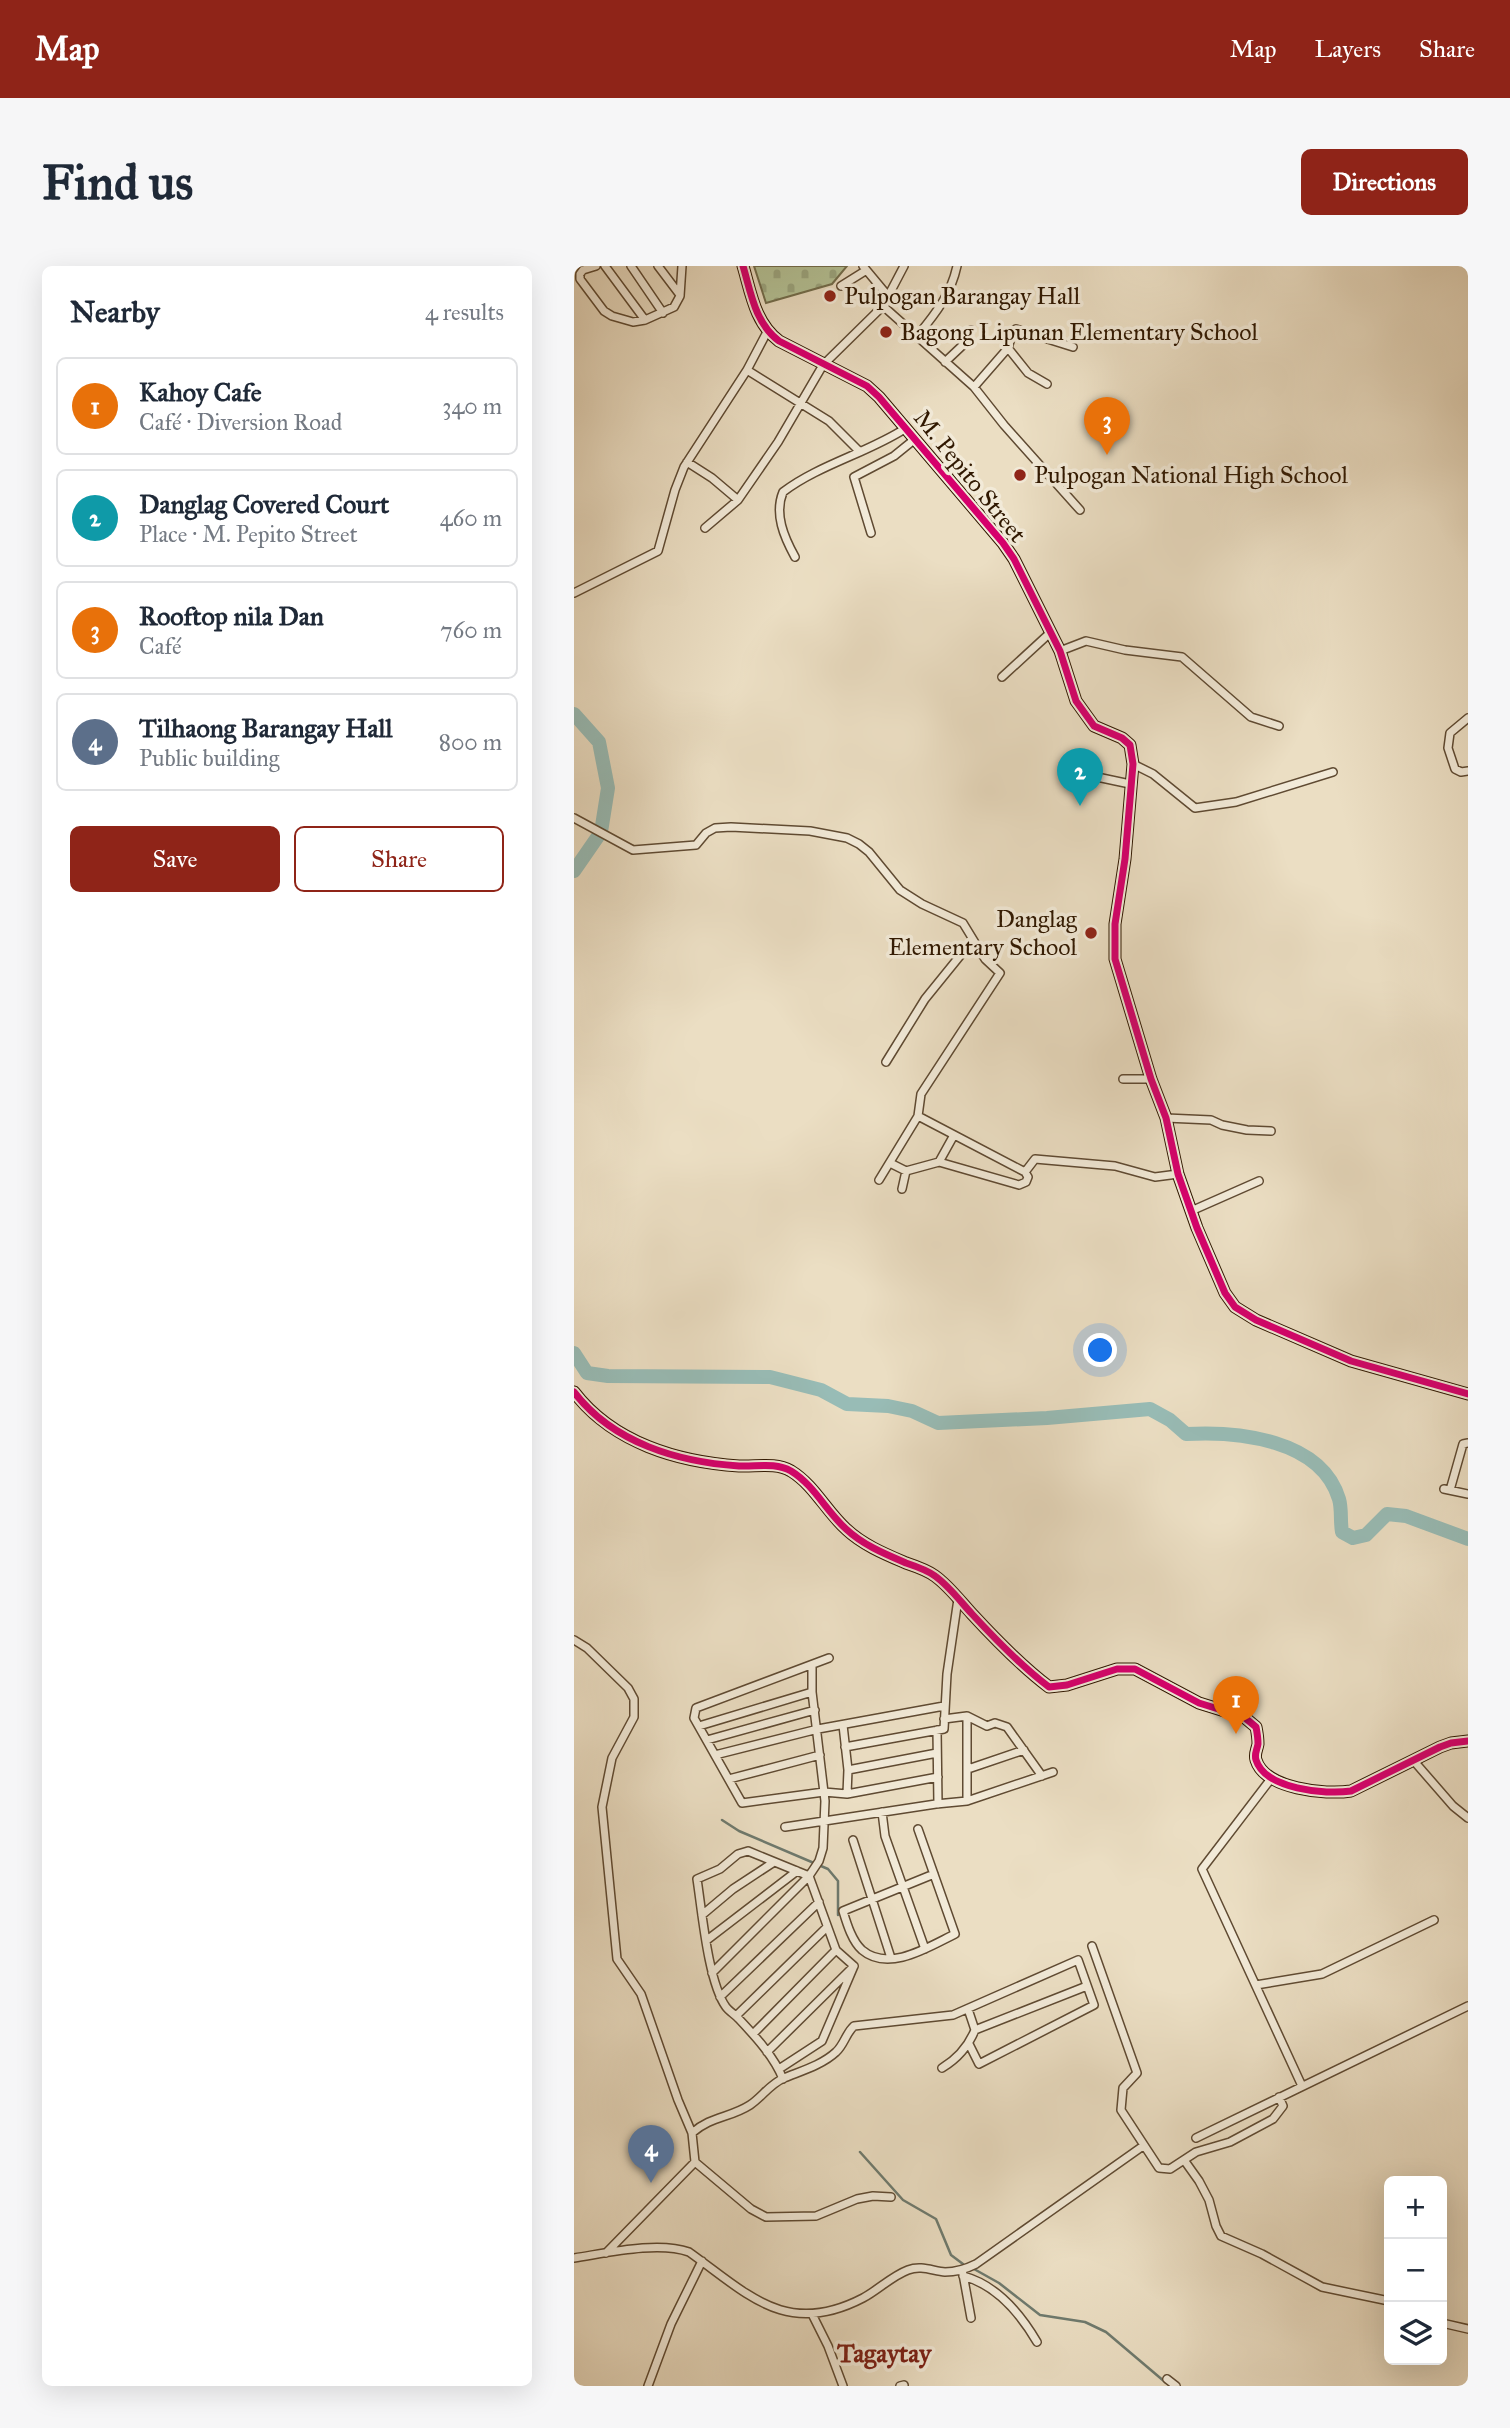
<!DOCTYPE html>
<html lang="en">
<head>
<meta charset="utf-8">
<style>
	body { margin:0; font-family:"IM FELL Great Primer",serif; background:#f6f6f7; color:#1f2937 }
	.controls { position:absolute; right:21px; bottom:21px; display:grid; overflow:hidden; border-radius:10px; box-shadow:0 7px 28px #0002 }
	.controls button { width:63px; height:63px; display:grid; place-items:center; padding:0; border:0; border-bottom:2px solid #e0e1e3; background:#fff; color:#1f2937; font:35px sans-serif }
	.you { position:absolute; left:527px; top:1085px; width:24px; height:24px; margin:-18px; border:5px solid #fff; border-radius:50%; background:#1a73e8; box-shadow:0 0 0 10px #1a73e833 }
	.badge { display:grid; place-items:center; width:46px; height:46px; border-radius:50%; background:#8f2418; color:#fff; font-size:23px; font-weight:700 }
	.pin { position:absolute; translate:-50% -58px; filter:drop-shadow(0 2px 4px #0008) }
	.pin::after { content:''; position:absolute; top:37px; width:24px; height:21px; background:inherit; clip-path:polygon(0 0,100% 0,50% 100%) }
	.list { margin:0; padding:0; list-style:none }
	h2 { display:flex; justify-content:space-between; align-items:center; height:91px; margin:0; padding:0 28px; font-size:30px }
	h2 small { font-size:23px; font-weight:400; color:#747a83 }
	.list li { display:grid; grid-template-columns:46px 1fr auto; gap:21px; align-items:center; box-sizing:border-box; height:98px; margin:0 14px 14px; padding:0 14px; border:2px solid #e0e1e3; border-radius:10px }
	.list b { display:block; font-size:26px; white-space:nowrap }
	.list p { margin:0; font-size:23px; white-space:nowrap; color:#747a83 }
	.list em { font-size:23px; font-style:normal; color:#747a83 }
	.actions { display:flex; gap:14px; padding:21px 28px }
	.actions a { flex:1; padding:16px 0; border:2px solid #8f2418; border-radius:10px; text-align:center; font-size:24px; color:#8f2418 }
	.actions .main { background:#8f2418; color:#fff }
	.icon { flex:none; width:38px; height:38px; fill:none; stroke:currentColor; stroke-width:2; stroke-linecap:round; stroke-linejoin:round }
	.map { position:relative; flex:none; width:894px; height:2120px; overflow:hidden; border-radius:10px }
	header { display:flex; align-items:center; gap:42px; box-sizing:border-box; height:98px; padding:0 35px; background:#8f2418; color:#fff }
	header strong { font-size:33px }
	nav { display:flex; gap:38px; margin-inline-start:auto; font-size:24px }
	.intro { display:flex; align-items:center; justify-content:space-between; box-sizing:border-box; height:168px; padding:0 42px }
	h1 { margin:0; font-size:49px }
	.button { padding:18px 32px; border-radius:10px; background:#8f2418; color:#fff; font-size:24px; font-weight:700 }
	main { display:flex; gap:42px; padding:0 42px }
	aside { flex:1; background:#fff; border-radius:10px; box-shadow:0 7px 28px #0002 }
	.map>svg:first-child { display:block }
</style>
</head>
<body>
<header>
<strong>Map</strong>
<nav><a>Map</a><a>Layers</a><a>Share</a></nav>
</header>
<div class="intro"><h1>Find us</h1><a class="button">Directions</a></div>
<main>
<aside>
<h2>Nearby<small>4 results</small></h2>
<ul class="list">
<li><span class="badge" style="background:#e8710a">1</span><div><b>Kahoy Cafe</b><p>Café · Diversion Road</p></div><em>340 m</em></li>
<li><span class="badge" style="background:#0f9aa8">2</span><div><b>Danglag Covered Court</b><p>Place · M. Pepito Street</p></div><em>460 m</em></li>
<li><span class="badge" style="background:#e8710a">3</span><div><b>Rooftop nila Dan</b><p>Café</p></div><em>760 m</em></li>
<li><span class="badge" style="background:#5c6f8a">4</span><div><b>Tilhaong Barangay Hall</b><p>Public building</p></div><em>800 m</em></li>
</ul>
<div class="actions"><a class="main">Save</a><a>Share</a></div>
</aside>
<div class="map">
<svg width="894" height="2120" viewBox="0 0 894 2120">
	<defs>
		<pattern id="cemetery-stones" width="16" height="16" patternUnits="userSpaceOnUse" patternTransform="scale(1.75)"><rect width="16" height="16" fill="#b4c296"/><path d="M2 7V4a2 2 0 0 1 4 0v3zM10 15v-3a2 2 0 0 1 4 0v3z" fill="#9ba680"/></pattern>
	</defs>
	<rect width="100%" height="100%" fill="#ebdec3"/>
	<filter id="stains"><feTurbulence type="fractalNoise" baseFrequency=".00286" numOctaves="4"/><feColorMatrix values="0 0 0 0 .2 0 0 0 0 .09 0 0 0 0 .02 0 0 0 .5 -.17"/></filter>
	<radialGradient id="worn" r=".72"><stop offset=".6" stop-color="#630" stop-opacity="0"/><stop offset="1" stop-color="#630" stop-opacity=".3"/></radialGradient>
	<path fill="url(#cemetery-stones)" stroke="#726d4c" stroke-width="2" d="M180 0H273L258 18 192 37Z"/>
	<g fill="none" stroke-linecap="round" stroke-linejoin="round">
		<path stroke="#6e7a6e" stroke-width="2.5" d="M148 1554 165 1565 254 1603 264 1615V1649
			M286 1886 329 1934 362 1953 377 1989 389 1998
			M400 2003 425 2017 466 2049 511 2056 532 2066 591 2116"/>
		<path stroke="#98bcb6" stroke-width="14" d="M0 448 25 476 34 522 27 566 0 605
			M0 1087 13 1107 34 1110 196 1111 247 1124 273 1138 314 1140 338 1145 364 1157 473 1152 576 1143 596 1154 612 1168C663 1165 747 1173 765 1233 768 1243 766 1255 768 1266L779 1272 792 1269 813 1248 832 1250 894 1273"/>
		<defs>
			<path id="street" d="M22 0 9 4 6 8V13L30 45 38 50 59 56 71 54 100 41 106 30 108 0
				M31 0 71 54
				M57 0 89 47
				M84 0 106 29
				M289 0 314 30
				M267 20 291 5
				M309 40 400 121 430 159 506 244
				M344 69C362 47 377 28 383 0
				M434 82 454 107 473 118
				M371 96 390 78 397 64
				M173 104 255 155 285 185
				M400 121 434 82 439 65 442 63 499 81
				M113 196 138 212 164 234
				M131 262 164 234 204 176 249 99 309 40 330 0
				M297 267 280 211 320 190 341 173
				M221 291C210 271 200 248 209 226 244 199 296 186 332 162
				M0 327 84 285 101 224 110 201 173 104 193 66
				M486 385 512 375 551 384 608 391 677 451 705 460
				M428 411 477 366
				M894 452 876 467 874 482 881 503 887 506 894 505
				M559 498 579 508 621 542 662 536 759 506
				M509 508 556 518
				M0 552 59 584 122 579 132 567 141 562 157 561 236 565 273 572 285 578 295 586 326 624 348 638 389 657 411 693 426 707 347 828 344 850
				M312 796 351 733 398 675
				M549 813H577
				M592 852 637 854 648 859 673 864 697 865
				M365 896 380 869
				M316 897 332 905 365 896 445 919 452 916 454 911 451 906 461 893 541 900 581 911 604 908
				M305 914 344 850 451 906
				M328 923 332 905
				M617 945 685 915
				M870 1223 894 1228
				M876 1224 889 1178 894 1177
				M0 1374 13 1382 54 1422 60 1433V1451L38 1492 28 1541 43 1693 67 1728 104 1834 118 1867 121 1896 177 1943 192 1951 242 1950 283 1933 299 1930 317 1931
				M255 1392 122 1442 120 1452 168 1537 250 1526 273 1528 364 1511
				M393 1450V1535
				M370 1453 393 1450 413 1460 421 1457 433 1461 468 1510
				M269 1459 274 1504 273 1528
				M125 1460 238 1426
				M363 1464 364 1538
				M133 1474 241 1444
				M271 1481 370 1463 373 1408 384 1333
				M141 1489 244 1463 370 1440
				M839 1494 879 1540 894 1552
				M394 1503 450 1484
				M274 1504 363 1487
				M155 1513 246 1489
				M696 1514 628 1603 728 1820
				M308 1546 311 1570 351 1683
				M211 1561 362 1538 393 1535 479 1506
				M344 1563 381 1668C356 1680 315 1707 288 1684 278 1675 273 1658 269 1645L360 1608
				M279 1574 317 1692
				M128 1649 159 1623 200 1596
				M133 1674 223 1605
				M518 1680 563 1807 549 1822 547 1844 585 1902 596 1903 622 1886 656 1876 699 1853 709 1840 705 1831
				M138 1707 235 1610 245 1595 249 1582 251 1535 238 1426V1400
				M682 1719 748 1708 860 1654
				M146 1731 245 1636
				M162 1750 253 1661
				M401 1764 513 1720
				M179 1768 262 1684
				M193 1786 277 1703
				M368 1802C383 1793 394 1781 401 1764L394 1743
				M205 1803 248 1775 280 1700
				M209 1813C200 1790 180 1769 164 1752 160 1748 155 1745 152 1741 134 1716 128 1645 123 1613L146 1603 164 1588 174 1585 235 1610 262 1684 280 1700
				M118 1867C137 1850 156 1852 176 1839 188 1831 196 1818 210 1812 227 1805 248 1799 262 1786 270 1779 272 1767 280 1760L379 1749 504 1694 520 1739 405 1798 395 1778
				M622 1872 894 1740
				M610 1894 625 1915 635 1934 642 1960 647 1970 688 1988 748 2021 815 2035
				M32 1987 121 1896
				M0 1992C33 1987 84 1975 115 1986 174 2028 212 2072 289 2032 304 2024 318 2010 334 2004 347 1999 359 2005 371 2006 383 2006 392 2003 402 1998L569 1880
				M389 2008 397 2052
				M389 2010C423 2019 446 2047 463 2076
				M238 2048 254 2080 269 2120
				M868 2057 894 2063
				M593 2113 602 2120
				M74 2120 97 2058 128 1995
				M326 2120 330 2119"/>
			<path id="secondary" d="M169 0C177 27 181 57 205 75L293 120 305 131 429 277 440 293 486 385 502 435 520 460 548 472 556 479 559 498 551 593 541 658V693L577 813 592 852 604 908 623 962 651 1027 661 1041 682 1054 777 1095 894 1128
				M0 1126C39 1177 104 1196 165 1200 182 1201 201 1196 217 1205 240 1219 252 1245 272 1263 289 1279 311 1288 332 1297 341 1300 353 1304 361 1310 375 1320 386 1335 398 1348 422 1374 447 1400 475 1421L493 1419 543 1403H561L625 1437 670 1451 682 1461C683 1466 684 1472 684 1478 683 1484 680 1488 682 1494 691 1523 751 1529 777 1525L866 1481 877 1477 894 1475"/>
		</defs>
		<use href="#street" stroke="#5f4a32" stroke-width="10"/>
		<use href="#secondary" stroke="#301801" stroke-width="13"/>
		<use href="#street" stroke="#f2ead8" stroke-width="7"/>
		<use href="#secondary" stroke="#f2ead8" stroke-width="10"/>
		<defs>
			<path id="cycleway" d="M169 0C177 27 181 57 205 75L293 120 305 131 429 277 440 293 486 385 502 435 520 460 548 472 556 479 559 498 551 593 541 658V693L577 813 592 852 604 908 623 962 651 1027 661 1041 682 1054 777 1095 894 1128
				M0 1126C39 1177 104 1196 165 1200 182 1201 201 1196 217 1205 240 1219 252 1245 272 1263 289 1279 311 1288 332 1297 341 1300 353 1304 361 1310 375 1320 386 1335 398 1348 422 1374 447 1400 475 1421L493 1419 543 1403H561L625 1437 670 1451 682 1461C683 1466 684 1472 684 1478 683 1484 680 1488 682 1494 691 1523 751 1529 777 1525L866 1481 877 1477 894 1475"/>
		</defs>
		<use href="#cycleway" stroke="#f2ead8" stroke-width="11"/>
		<use href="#cycleway" stroke="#d6006c" stroke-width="7"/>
	</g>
	<g fill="#8f2418" stroke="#f2ead8" stroke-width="2.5">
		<circle cx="256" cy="30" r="7"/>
		<circle cx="312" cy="66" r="7"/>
		<circle cx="446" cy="209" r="7"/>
		<circle cx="517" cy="667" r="7"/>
	</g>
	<g text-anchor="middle" stroke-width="7" stroke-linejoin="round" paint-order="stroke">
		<g font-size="24" fill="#301801" stroke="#f2ead8" text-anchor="start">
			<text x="270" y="38">Pulpogan Barangay Hall</text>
			<text x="326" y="74">Bagong Lipunan Elementary School</text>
			<text x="460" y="217">Pulpogan National High School</text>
			<text x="503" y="661" text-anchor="end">Danglag<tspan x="503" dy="28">Elementary School</tspan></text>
		</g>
		<g font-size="24" fill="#301801" stroke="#f2ead8">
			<text transform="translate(396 210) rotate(51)" y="8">M. Pepito Street</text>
		</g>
		<g font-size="26" font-weight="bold" fill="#7a1f14" stroke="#f2ead8">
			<text x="310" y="2096">Tagaytay</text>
		</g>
	</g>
	<rect width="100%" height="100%" filter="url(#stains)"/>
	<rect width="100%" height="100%" fill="url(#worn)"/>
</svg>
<div class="controls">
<button>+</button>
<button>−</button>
<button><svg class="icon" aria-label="layers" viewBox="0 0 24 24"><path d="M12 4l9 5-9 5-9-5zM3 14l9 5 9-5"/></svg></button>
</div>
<div class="you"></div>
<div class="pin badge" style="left:662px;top:1468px;background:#e8710a">1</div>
<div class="pin badge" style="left:506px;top:540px;background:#0f9aa8">2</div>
<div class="pin badge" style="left:533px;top:189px;background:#e8710a">3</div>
<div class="pin badge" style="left:77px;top:1917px;background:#5c6f8a">4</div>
</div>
</main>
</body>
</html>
